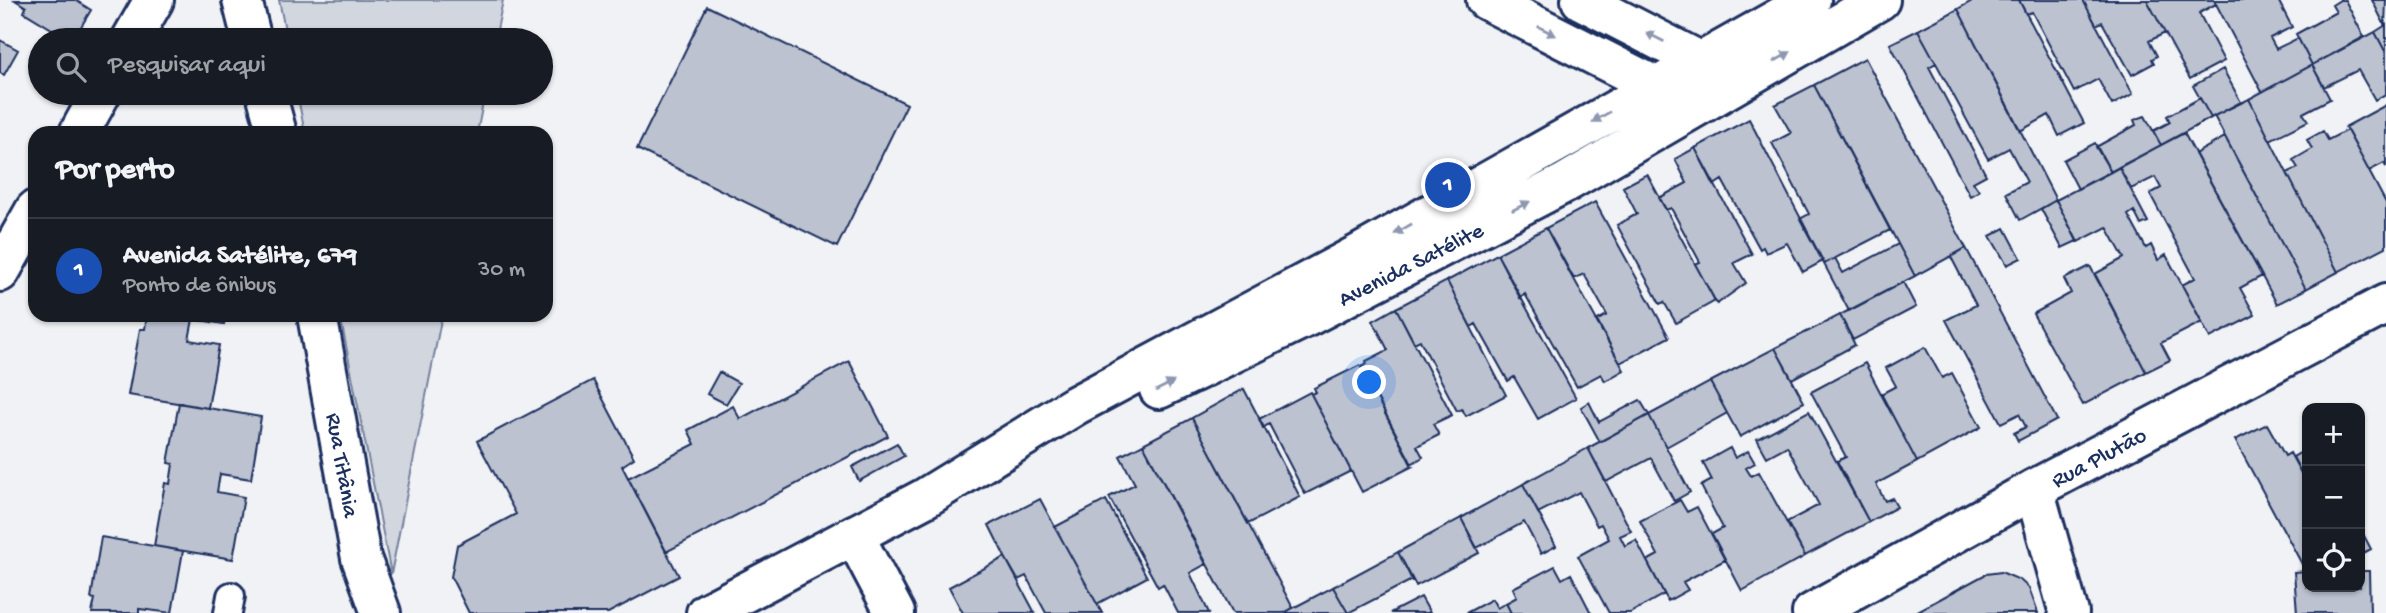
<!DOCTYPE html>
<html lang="pt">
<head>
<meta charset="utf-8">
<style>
	body { margin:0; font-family:"Gochi Hand",sans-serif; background:#242831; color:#f1f3f6 }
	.controls { position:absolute; right:21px; bottom:21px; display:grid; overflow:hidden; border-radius:14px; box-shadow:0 2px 5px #0004 }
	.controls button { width:63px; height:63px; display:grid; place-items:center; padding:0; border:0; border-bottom:2px solid #363941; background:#171b24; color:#f1f3f6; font:35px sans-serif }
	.you { position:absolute; left:1370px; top:383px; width:24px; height:24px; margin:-18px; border:5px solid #fff; border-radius:50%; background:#1a73e8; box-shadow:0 0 0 10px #1a73e833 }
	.badge { display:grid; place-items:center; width:46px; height:46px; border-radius:50%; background:#db2777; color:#fff; font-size:23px; font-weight:700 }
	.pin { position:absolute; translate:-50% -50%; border:4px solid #fff; box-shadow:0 2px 7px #0006 }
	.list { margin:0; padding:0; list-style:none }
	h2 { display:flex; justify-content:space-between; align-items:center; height:91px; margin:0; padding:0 28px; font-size:30px }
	h2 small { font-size:23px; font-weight:400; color:#9ea1a6 }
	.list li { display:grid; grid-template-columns:46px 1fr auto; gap:21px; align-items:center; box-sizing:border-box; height:105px; padding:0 28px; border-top:2px solid #363941 }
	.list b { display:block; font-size:26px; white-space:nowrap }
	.list p { margin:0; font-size:23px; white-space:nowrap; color:#9ea1a6 }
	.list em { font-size:23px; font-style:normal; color:#9ea1a6 }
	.icon { flex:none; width:38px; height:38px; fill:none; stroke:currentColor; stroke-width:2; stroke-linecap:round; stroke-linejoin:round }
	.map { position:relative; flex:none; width:2386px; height:613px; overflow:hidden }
	.search { position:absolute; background:#171b24; box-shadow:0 2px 5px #0004; left:28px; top:28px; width:525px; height:77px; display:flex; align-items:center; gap:18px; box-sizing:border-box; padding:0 24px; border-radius:38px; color:#9ea1a6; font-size:26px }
	.panel { position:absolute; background:#171b24; box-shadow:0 2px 5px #0004; left:28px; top:126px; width:525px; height:196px; border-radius:21px }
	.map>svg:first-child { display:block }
</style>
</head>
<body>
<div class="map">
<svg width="2386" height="613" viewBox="0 0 2386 613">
	<rect width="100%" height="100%" fill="#f1f2f5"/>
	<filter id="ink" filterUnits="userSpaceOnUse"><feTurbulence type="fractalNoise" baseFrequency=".0143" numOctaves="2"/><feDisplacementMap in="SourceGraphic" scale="14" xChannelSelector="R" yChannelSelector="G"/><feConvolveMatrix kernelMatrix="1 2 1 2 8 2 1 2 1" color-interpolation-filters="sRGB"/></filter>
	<g filter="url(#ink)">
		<path fill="#d2d6df" stroke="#76829e" stroke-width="2" d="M279 0H503L495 40H287Z
			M297 93H485L477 133H305Z
			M340 315H442L391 574Z"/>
		<path fill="#bcc2d0" stroke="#1b2f5e" stroke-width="2" d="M15 0H75L91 10 73 40H70L24 12 26 7Z
			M1974 0H2019L2084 123 2059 136 2049 115 2020 131 1958 9Z
			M2019 0H2083L2133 94 2112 105 2098 79 2074 92 2032 12 2026 14Z
			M2083 0H2147L2165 33 2149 41 2157 56 2152 59 2154 63 2132 75 2102 22 2096 25Z
			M2147 0H2214L2216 4 2199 13 2224 61 2190 79Z
			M2214 0H2278L2292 27 2270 38 2276 49 2298 38 2312 65 2262 92Z
			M2340 0H2345L2364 37 2312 65 2296 34 2336 12 2332 5Z
			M2372 0H2386L2385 26Z
			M707 6 907 104 837 247 637 149Z
			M1958 9 2056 200 2020 220 2006 193 2027 182 2009 148 1988 159 1918 30Z
			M2386 25V53L2375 32Z
			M1918 30 1936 63 1929 67 1986 175 1973 182 1979 191 1970 196 1890 44Z
			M2375 32 2386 53V94L2375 100 2358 70 2324 87 2312 65Z
			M0 40 18 50 4 75 0 73Z
			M1865 58 1966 248 1915 276 1814 85Z
			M2312 65 2330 99 2303 113 2308 121 2270 140 2249 99Z
			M2223 69 2241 102 2211 118 2193 86Z
			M1814 85 1890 230 1824 264 1800 219 1809 214 1772 143 1791 133 1775 105Z
			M2200 98 2211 118 2161 145 2153 131 2170 122 2167 116Z
			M2249 99 2338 272 2306 289 2214 116Z
			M2386 105V167L2384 163 2369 171 2345 127Z
			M2145 116 2161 145 2111 172 2096 147 2136 125 2134 120Z
			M1749 119 1823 261 1803 272 1787 243 1766 253 1763 247 1760 249 1722 180 1714 185 1695 148Z
			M2347 130 2386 203V247L2338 272 2287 173 2298 168 2293 160 2312 149 2307 140 2323 131 2328 140Z
			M2184 133 2262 276 2240 288 2255 315 2210 338 2182 285 2195 278 2150 194 2161 188 2155 177 2131 189 2119 167Z
			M2225 137 2306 289 2277 304 2195 154Z
			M2095 143 2111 172 2078 189 2063 160Z
			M1695 148 1752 254 1734 263 1746 283 1717 304 1695 264 1700 262 1671 208 1666 210 1659 198 1687 183 1675 159Z
			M2119 167 2148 222 2141 225 2134 211 2128 215 2146 248 2151 245 2158 260 2166 255 2202 322 2161 343 2170 360 2146 372 2095 274 2124 258 2107 227 2078 242 2056 200Z
			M1647 174 1715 301 1676 323 1664 302 1660 304 1617 225 1637 214 1623 187Z
			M2056 200 2077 241 2062 248 2041 209Z
			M1595 202 1669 337 1620 363 1596 321 1607 315 1584 274 1573 279 1546 228Z
			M1546 228 1624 370 1605 381 1601 374 1577 387 1525 294 1520 298 1497 254Z
			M2005 228 2021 258 2007 265 1990 236Z
			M1898 244 1915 276 1849 311 1824 264 1835 258 1843 273Z
			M1966 248 2057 420 2018 441 2014 433 2026 427 2019 414 2001 423 1946 320 1976 305 1951 257Z
			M1497 254 1576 398 1538 419 1514 377 1508 381 1476 324 1471 327 1447 281Z
			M2090 266 2146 372 2083 405 2033 314 2071 293 2064 279Z
			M1447 281 1506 395 1466 416 1462 409 1457 411 1420 340 1414 343 1396 308Z
			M1903 282 1916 307 1853 340 1840 315Z
			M1396 308 1452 415 1433 424 1439 435 1417 446 1423 457 1411 464 1361 367 1367 364 1366 361 1388 350 1373 321Z
			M147 315H226L224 324 193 319 189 340 219 345 208 408 128 395 140 329H145Z
			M1840 315 1855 345 1792 379 1775 348Z
			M1925 347 1942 378 1952 373 1981 427 1917 462 1881 394 1896 386 1886 368Z
			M1775 348 1804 402 1740 437 1710 382Z
			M849 361 888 436 666 552 628 478 695 444 688 430 733 406 740 419Z
			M1865 363 1917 462 1876 484 1885 501 1892 498 1897 507 1869 522 1837 461 1846 457 1811 392Z
			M1360 365 1413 466 1362 492 1311 394 1316 392 1314 388Z
			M719 372 739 383 726 404 707 394Z
			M593 380 634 458 622 466 679 576 608 613H469L451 577 457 545 516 514 477 441Z
			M1710 382 1727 413 1666 447 1649 415Z
			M1244 389 1300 497 1248 524 1192 418Z
			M1310 392 1351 471 1305 494 1269 424 1263 428 1259 419Z
			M1640 400 1649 415 1600 442 1581 407 1589 402 1599 422Z
			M179 403 261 417 251 479 220 474 217 492 244 497 233 559 154 546 165 483 170 484 173 464 168 463Z
			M1809 411 1869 522 1805 556 1787 522 1819 505 1787 446 1767 457 1757 439Z
			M1649 415 1690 492 1674 501 1651 458 1606 482 1588 448Z
			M1192 418 1293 608 1284 613H1233L1143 444Z
			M2267 424 2285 456 2290 453 2307 484V563L2303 566 2235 440Z
			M897 443 904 456 859 481 852 467Z
			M1143 444 1206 564 1190 573 1209 613H1178L1163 584 1158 587 1109 497 1135 484 1120 456Z
			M1588 448 1631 531 1620 536 1625 546 1636 540 1664 594 1630 613H1609L1578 556 1609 539 1601 524 1597 526 1579 492 1538 513 1523 484Z
			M1730 448 1735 458 1748 451 1755 463 1746 468 1751 476 1759 472 1805 556 1742 591 1712 534 1723 528 1701 486 1712 480 1703 463Z
			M2307 449V484L2293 457Z
			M1523 484 1556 546 1541 554 1524 522 1477 548 1461 518Z
			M1040 499 1055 527 1102 613H1046L1026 576 1018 580 1005 557 989 525Z
			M1106 500 1147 577 1097 604 1055 527Z
			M1680 500 1687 512 1697 507 1725 560 1683 582 1688 590 1668 601 1647 561 1658 555 1640 521Z
			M1461 518 1479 553 1416 586 1398 552Z
			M2360 528 2371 549 2360 555Z
			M101 537 183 551 172 613 139 609V613H92L95 599 91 598Z
			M1398 552 1412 580 1348 613 1333 587Z
			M1005 557 1035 613H963L949 587Z
			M1555 566 1562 579 1571 574 1591 613H1511L1506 603 1517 597 1513 588Z
			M2307 571V587H2360V571H2369L2370 613H2297L2294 572Z
			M2001 572 2020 580 2029 588 2038 613H1914L1986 574Z
			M1333 587 1348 613H1284L1293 608Z
			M1421 597 1430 613H1390Z
			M1492 599 1497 608 1506 603 1511 613H1466Z"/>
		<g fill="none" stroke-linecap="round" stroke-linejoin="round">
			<defs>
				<path id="lane" d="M228 613 231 596"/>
				<path id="street" d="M242 0 252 40
					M131 40 154 0
					M266 93 277 133
					M79 133 101 93
					M0 272 35 210
					M317 315 361 558 381 613
					M2034 489 2069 613
					M854 535 895 613
					M1812 613 2034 489 2386 304"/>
				<path id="secondary" d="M1486 0 1655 86 1670 102
					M1581 0 1717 70
					M1159 389 1311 315 1567 182 1880 0
					M706 613 925 498 1076 405 1359 254 1811 0"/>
			</defs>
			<use href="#lane" stroke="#1b2f5e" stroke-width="32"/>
			<use href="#street" stroke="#1b2f5e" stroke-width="44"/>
			<use href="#secondary" stroke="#1b2f5e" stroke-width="44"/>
			<use href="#lane" stroke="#fff" stroke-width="26"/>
			<use href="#street" stroke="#fff" stroke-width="38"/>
			<use href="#secondary" stroke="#fff" stroke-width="38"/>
		</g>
		<defs><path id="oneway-solid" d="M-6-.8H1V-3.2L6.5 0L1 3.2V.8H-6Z" transform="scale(1.75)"/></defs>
		<g fill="#8d97ae">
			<use href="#oneway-solid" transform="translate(1547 31) rotate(27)"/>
			<use href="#oneway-solid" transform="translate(1655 37) rotate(-153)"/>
			<use href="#oneway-solid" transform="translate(1782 57) rotate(-30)"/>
			<use href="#oneway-solid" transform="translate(1601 117) rotate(150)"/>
			<use href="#oneway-solid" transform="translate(1521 206) rotate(-27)"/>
			<use href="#oneway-solid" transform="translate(1403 229) rotate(150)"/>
			<use href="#oneway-solid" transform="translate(1165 386) rotate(-27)"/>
		</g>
	</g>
	<g text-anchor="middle" stroke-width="5" stroke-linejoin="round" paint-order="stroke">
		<g font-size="23" fill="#1b2f5e" stroke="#fff">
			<text transform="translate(1410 263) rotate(-27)" y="8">Avenida Satélite</text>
			<text transform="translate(2098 456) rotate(-28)" y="8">Rua Plutão</text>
			<text transform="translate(344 465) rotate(80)" y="8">Rua Titânia</text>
		</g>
	</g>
</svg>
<div class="controls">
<button>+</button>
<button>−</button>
<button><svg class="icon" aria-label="locate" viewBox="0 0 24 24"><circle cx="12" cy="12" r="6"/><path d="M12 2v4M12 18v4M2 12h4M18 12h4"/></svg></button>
</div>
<div class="you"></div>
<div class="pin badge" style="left:1448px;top:185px;background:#1a4fb4">1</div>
<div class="search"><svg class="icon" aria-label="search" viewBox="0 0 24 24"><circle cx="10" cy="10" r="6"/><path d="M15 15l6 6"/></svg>Pesquisar aqui</div>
<section class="panel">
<h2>Por perto<small></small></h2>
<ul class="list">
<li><span class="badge" style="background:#1a4fb4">1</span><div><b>Avenida Satélite, 679</b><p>Ponto de ônibus</p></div><em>30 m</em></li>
</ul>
</section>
</div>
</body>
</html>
